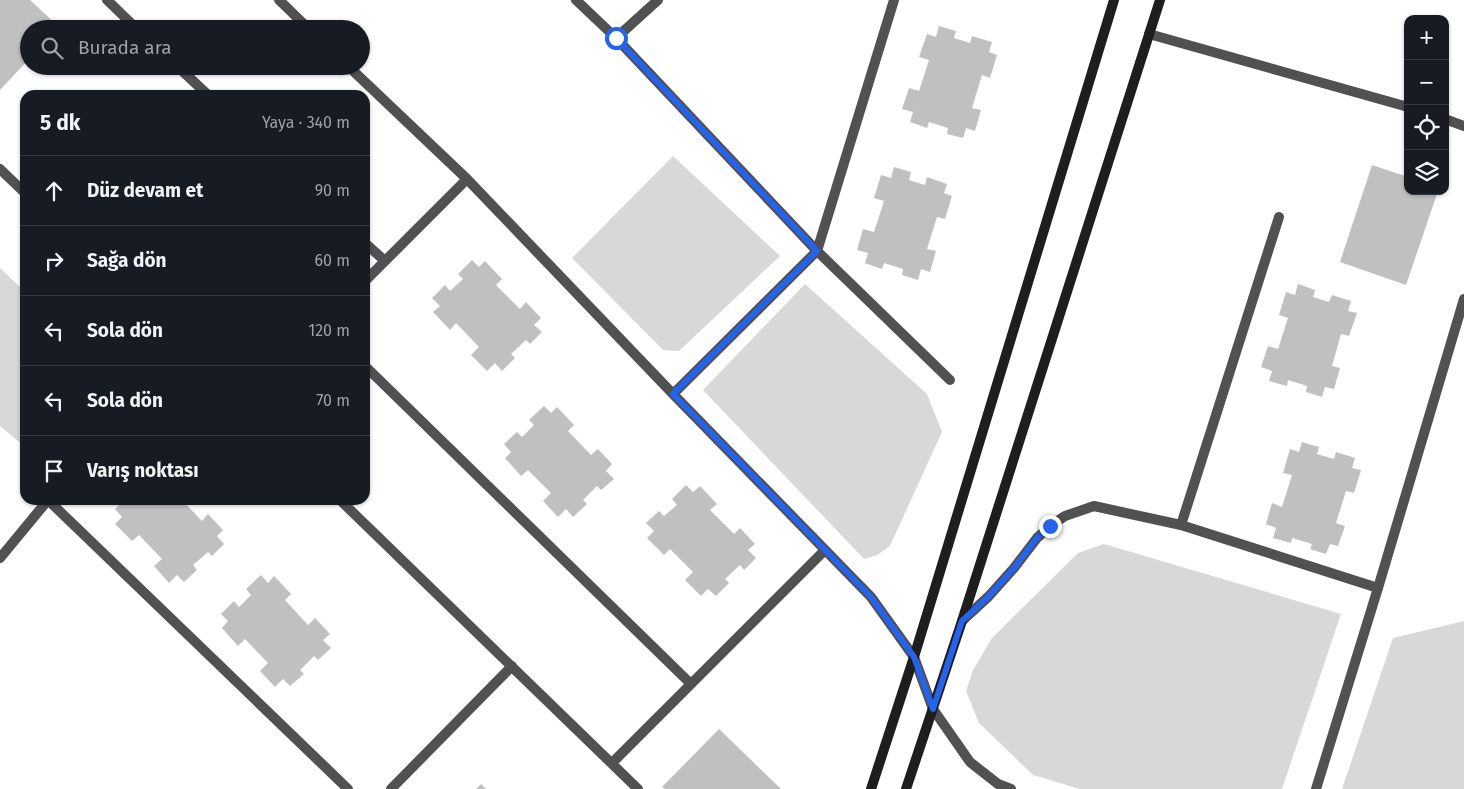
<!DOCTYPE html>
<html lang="tr">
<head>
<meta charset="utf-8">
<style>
	body { margin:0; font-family:"Fira Sans",sans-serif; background:#20242c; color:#f1f3f6 }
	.controls { position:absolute; right:15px; top:15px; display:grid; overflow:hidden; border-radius:10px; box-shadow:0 1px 4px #0004 }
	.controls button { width:45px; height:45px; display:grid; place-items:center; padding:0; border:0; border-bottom:1px solid #363941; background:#171b24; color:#f1f3f6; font:25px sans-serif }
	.stop { position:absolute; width:15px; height:15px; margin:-11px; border:4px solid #2563eb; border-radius:50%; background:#fff }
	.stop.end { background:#2563eb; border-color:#fff; box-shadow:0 1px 5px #0008 }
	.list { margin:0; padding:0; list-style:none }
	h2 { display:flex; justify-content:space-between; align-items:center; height:65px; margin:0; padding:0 20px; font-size:21px }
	h2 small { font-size:16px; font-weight:400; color:#9ea1a6 }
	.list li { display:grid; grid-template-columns:32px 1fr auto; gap:15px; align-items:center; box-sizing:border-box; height:70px; padding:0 20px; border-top:1px solid #363941 }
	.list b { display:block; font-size:19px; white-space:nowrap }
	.list em { font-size:16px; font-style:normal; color:#9ea1a6 }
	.icon { flex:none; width:28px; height:28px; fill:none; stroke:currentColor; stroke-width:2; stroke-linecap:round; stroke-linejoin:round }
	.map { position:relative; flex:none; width:1464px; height:789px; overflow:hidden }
	.search { position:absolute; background:#171b24; box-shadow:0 1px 4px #0004; left:20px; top:20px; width:350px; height:55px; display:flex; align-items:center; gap:12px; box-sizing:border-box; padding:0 18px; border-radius:28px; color:#9ea1a6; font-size:19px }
	.panel { position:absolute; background:#171b24; box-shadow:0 1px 4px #0004; left:20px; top:90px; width:350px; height:415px; border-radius:15px }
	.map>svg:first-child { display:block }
</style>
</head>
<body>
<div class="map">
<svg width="1464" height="789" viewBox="0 0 1464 789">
	<rect width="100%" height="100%" fill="#fff"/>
	<path fill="#d8d8d8" d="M673 156 780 256 679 351 663 350 572 258Z
		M0 268 25 292V447L0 426Z
		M805 284 927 394 942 432 890 546 877 555 864 559 703 390Z
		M1104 544 1341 614 1282 789H1080L1033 775 979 723 966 691 973 670 992 638 1078 553Z
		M1464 621V789H1342L1393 638Z"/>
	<path fill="#c0c0c0" d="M0 0H30L59 27 57 29H29V59L0 90Z
		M939 26 956 31 954 38 970 43 972 36 992 42 989 52 997 55 990 78 982 75 972 108 981 110 975 131 966 128 963 138 947 134 948 128 929 122 927 128 910 122 913 112 902 109 909 88 919 91 929 60 919 57 927 34 936 37Z
		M1372 165 1408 177V191H1438L1406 285 1340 262Z
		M894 167 911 172 909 180 925 185 927 177 947 184 944 193 952 196 945 219 937 217 927 249 936 251 930 272 921 269 918 280 902 275 903 269 884 263 882 269 865 263 868 253 857 250 863 229 874 232 884 201 874 198 881 175 891 178Z
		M472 260 479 267 485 261 502 279 496 285 520 309 526 302 541 318 534 325 542 332 530 344 526 340 511 354 515 358 502 371 495 363 487 371 471 355 479 347 456 323 450 330 433 312 440 306 432 298 445 285 450 291 463 279 458 274Z
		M1298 284 1315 290 1313 297 1329 302 1332 295 1351 301 1348 311 1357 313 1349 336 1341 334 1332 366 1340 368 1334 389 1325 387 1322 397 1306 392 1307 386 1288 380 1287 386 1269 381 1272 371 1261 367 1268 346 1278 349 1288 318 1279 315 1286 292 1295 295Z
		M544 406 551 413 557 407 574 425 568 431 591 455 598 449 612 464 606 471 614 479 601 490 597 486 583 500 587 504 573 517 566 509 558 517 543 501 551 493 528 470 521 476 505 458 511 452 504 444 517 432 522 437 534 425 529 420Z
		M1302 442 1319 447 1317 454 1334 459 1336 452 1355 458 1352 468 1361 470 1354 493 1346 491 1336 523 1345 526 1338 546 1330 544 1326 554 1310 549 1312 544 1292 538 1291 543 1273 538 1276 528 1266 524 1272 503 1282 507 1292 475 1283 473 1290 449 1299 452Z
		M686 485 693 492 700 486 717 504 710 510 734 534 740 528 755 544 748 550 756 558 744 570 740 565 725 579 729 583 716 596 708 589 701 596 685 580 693 572 670 549 664 555 647 538 654 531 646 523 659 511 664 516 677 505 672 499Z
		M124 500H130L133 503 135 500H182L202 521 208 514 223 530 217 536 224 544 212 556 208 552 193 565 197 570 184 582 177 575 169 583 154 566 162 559 139 535 132 541 115 524 122 517 115 509Z
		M261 575 268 583 274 576 291 594 285 600 308 625 315 618 330 634 323 640 331 648 318 660 314 656 300 670 304 674 290 686 283 679 275 687 260 671 268 663 245 639 238 646 222 628 228 621 221 614 234 601 239 607 251 595 246 589Z
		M719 729 781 789H665L662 787Z
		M481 784 486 789H476Z"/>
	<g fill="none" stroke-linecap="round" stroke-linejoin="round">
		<path stroke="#515151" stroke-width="10" d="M107 0 137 29
			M279 0 309 29
			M576 0 616 38 817 251 950 380
			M1149 34 1408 107
			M616 38 658 0
			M177 66 208 95
			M348 66 467 179 673 394 871 597 914 657 933 709 970 762 998 784 1011 789
			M1445 119 1464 126
			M0 169 25 193
			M365 243 385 261
			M365 281 467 179
			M365 366 691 684
			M673 394 817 251 894 0
			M48 500 348 789
			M340 500 638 789
			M1181 525 1279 217
			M0 558 48 500
			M962 621 989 596 1014 568 1037 538 1050 526 1065 516 1094 506 1181 525 1378 588
			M612 763 825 550
			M391 789 512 666
			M1316 789 1378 588 1464 299"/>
		<path stroke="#1e1e1e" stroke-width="10" d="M871 789 914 657 1114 0
			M906 789 962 621 1160 0"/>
	</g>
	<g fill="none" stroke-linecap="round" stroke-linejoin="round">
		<path stroke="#2563eb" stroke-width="6" d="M616 38 817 251 673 394 871 597 914 657 933 709 962 621 989 596 1014 568 1037 538 1050 526"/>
	</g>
</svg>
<div class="controls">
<button>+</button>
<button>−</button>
<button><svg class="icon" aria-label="locate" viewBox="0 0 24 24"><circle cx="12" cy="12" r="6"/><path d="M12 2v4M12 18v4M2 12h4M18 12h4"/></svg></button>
<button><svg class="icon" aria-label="layers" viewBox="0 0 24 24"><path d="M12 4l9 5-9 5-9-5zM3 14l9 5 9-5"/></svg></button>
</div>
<div class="stop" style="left:616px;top:38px"></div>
<div class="stop end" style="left:1050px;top:526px"></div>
<div class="search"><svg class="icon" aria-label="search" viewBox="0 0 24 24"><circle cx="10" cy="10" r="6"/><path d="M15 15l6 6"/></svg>Burada ara</div>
<section class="panel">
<h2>5 dk<small>Yaya · 340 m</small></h2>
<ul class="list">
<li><svg class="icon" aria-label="ahead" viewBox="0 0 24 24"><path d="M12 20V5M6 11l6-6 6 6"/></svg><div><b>Düz devam et</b></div><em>90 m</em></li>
<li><svg class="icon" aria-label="right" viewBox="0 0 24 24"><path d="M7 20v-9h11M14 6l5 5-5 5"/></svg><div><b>Sağa dön</b></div><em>60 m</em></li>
<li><svg class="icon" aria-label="left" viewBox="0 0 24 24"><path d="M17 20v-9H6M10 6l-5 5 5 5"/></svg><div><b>Sola dön</b></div><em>120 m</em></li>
<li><svg class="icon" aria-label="left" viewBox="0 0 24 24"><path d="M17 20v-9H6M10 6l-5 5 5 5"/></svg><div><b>Sola dön</b></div><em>70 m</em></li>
<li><svg class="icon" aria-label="arrive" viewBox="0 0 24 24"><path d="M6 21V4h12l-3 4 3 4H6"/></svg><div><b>Varış noktası</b></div></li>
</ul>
</section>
</div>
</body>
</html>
